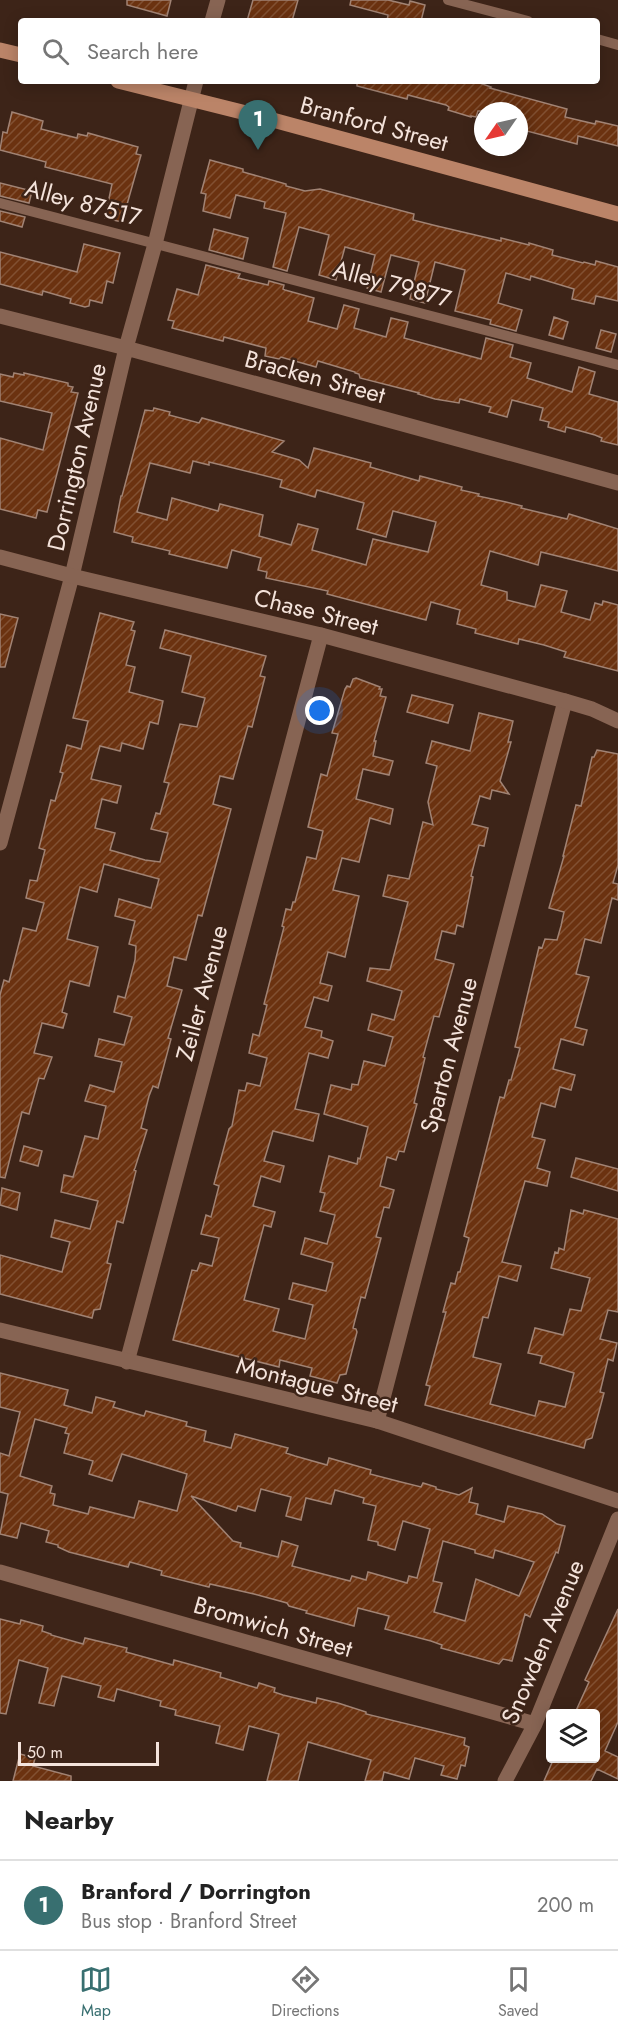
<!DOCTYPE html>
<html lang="en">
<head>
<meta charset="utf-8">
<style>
	body { margin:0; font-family:Jost,sans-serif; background:#f2f2f2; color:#222 }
	.controls { position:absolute; right:18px; bottom:18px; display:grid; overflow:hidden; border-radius:6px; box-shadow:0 3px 15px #0003 }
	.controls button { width:54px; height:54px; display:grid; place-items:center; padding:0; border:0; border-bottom:2px solid #e0e0e0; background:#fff; color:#222; font:30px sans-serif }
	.compass { position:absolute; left:474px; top:102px; width:54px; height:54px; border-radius:50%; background:#fff; box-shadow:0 3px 15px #0003; rotate:236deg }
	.scale { position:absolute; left:18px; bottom:15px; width:141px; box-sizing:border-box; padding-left:6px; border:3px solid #f4e3db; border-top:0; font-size:16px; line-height:21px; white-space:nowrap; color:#f4e3db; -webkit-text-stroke:4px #3d2418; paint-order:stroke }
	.you { position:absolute; left:320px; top:711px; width:21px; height:21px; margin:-15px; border:4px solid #fff; border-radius:50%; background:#1a73e8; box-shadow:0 0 0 9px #1a73e833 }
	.badge { display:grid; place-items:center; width:39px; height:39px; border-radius:50%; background:#386f70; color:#fff; font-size:20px; font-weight:700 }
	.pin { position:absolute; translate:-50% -50px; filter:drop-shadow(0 2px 3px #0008) }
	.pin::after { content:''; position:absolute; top:32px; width:21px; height:18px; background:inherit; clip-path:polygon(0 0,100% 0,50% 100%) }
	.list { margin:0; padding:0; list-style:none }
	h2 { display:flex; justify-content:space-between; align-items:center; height:78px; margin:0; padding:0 24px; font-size:26px }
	h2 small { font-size:20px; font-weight:400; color:#767676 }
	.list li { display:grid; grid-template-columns:39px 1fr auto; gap:18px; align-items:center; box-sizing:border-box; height:90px; padding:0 24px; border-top:2px solid #e0e0e0 }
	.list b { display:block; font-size:22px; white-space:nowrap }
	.list p { margin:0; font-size:20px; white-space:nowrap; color:#767676 }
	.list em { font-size:20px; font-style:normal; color:#767676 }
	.icon { flex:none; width:33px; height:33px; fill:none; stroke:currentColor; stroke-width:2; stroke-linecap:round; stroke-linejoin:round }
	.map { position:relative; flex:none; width:618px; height:1781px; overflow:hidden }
	.search { position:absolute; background:#fff; box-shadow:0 3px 15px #0003; left:18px; right:18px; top:18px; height:66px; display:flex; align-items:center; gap:15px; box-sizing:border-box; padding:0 21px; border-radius:6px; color:#767676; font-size:22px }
	.sheet { height:168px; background:#fff }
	nav { display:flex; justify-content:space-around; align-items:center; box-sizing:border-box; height:84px; border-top:2px solid #e0e0e0; background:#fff; font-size:16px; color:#767676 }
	nav a { display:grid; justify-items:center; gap:3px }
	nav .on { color:#386f70 }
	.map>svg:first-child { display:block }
</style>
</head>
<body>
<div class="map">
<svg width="618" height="1781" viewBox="0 0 618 1781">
	<defs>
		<pattern id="building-hatch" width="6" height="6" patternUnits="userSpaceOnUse" patternTransform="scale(1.5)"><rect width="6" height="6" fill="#6b3210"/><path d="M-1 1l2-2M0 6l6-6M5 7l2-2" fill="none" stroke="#815032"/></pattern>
	</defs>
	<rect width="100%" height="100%" fill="#3d2418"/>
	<path fill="url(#building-hatch)" stroke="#a18374" stroke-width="1.5" fill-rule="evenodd" d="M127 0H171L167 16 127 5Z
		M253 0H298L292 21H247Z
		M351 0H388L409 5 410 1 425 5 421 21H387L388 15 350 5Z
		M357 81H474L491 87 490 88 567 109 565 117 595 124 596 121 618 126V146L578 136 577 144 519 129V111H478L476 117 471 116V117L448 110 449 107 446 105 408 95 407 99 357 86Z
		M12 112 43 121 41 129 77 138 78 134 87 136 88 133 138 147 136 154 141 155 122 222 105 218 112 184 45 167 46 162 0 150 3 132 7 133Z
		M210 160 243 169V172L286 184V186L305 191 320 189 414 214 413 220 437 226 501 241V238L529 245V243L553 250 552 255 583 263 584 262 595 265 596 261 618 267V301L596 296 594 304 572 299 574 289 531 276 530 280 506 273 498 303 522 310 516 331 490 324 491 320 455 311 465 270 435 262 425 303 410 299 419 262 391 255 381 292 367 288 375 255 345 247 336 280 319 275 329 235 299 227 287 271 273 267 286 213 264 208 265 202 236 195 230 218 203 211 206 194 201 193Z
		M0 183 32 191 29 203 0 196Z
		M0 211 25 217 22 227 0 221Z
		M214 229 248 238 243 259 209 250Z
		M84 244 120 253 113 283 107 281 102 303 90 300 89 306 85 307 70 303 71 299 43 291 42 295 0 284V252L77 272Z
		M206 265 240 274 238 278 268 285 269 281 284 285 283 289 285 290 314 298 308 321 337 329 344 305 359 309 354 328 386 337 391 318 408 322 404 338 481 359 486 338 513 345 510 357 531 363 527 378 572 392 579 367 595 372 589 394 618 402V445L601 441 602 438 595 435 566 427 565 432 548 427 549 422 540 420 543 408 512 400 507 417 489 412 491 407 460 399 459 403 435 399 418 394 419 393 360 378 359 374 355 373V372L318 361 316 367 281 357 279 359 265 356 266 348 224 337 223 341 172 328 174 321 168 320 177 289 198 295Z
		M554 317 568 322 563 339 549 335Z
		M601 330 616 334 611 352 596 348Z
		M14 373 24 375V373L68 383V386L73 387 71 392 78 393 47 512 38 510 36 518 0 509V438L43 450 52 413 0 401V374L13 377Z
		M154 408 170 412 169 415 199 423 202 418 284 441 272 452 299 460 308 468 314 448 371 463 370 467 419 481 420 476 462 487 461 490 479 494 478 496 506 502 522 506 521 508 567 519 569 514 618 529V571L541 552 538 565 490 551 481 585 507 592V600L535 607 541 585 567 591 561 612 590 620 595 603 602 605 603 601 618 605V671L564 657 566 652 544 645 519 639 518 644 475 633 476 629 457 624 460 610 431 602 426 620 327 594 328 591 266 578 267 572 258 570 261 558 232 550 227 568 169 554 170 551 132 542 133 537 114 532 121 496H122L145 410 153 411ZM193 461 209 465V462L282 480 280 487 315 497 317 490 364 503 357 529 386 537 393 511 436 522 428 552 373 539 366 565 312 550 318 529 298 524 291 545 259 536 263 515 220 504 218 511 172 498 167 520 137 512 150 463 190 473Z
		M100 613 134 622 131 630 135 631 126 665 135 667 129 692 163 701 158 724 150 722 143 749 122 743 120 751 100 746 91 779 121 786 117 803 102 799 95 828 115 833 110 850 145 860 160 862 168 833 151 829 156 813 160 814 169 783 164 782 180 724 197 727 205 698 182 692 191 656 160 648 165 630 266 656 260 676 265 677 252 727 248 726 233 779 220 776 213 804 231 809 202 916 198 915 186 960 174 957 167 986 182 990 168 1038 171 1039 158 1088 153 1086 149 1096 141 1128 147 1130 135 1168 134 1170 136 1171 123 1223 117 1221 107 1263 111 1264 100 1309 94 1310 92 1318 0 1294V1255L62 1272 70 1242 51 1237 55 1220 90 1229 98 1201 61 1192 64 1175 73 1177 85 1136 98 1139 106 1106 85 1101 90 1085 114 1092 122 1062 95 1056 99 1039 124 1045 132 1017 114 1012 118 996 125 998 135 960 136 946 129 944 135 921 115 916 119 899 151 908 159 879 104 864 97 892 80 887 67 939 98 947 89 986 70 981 62 1012 67 1014 63 1028 42 1023 34 1053 52 1057 44 1079 39 1078 29 1114 22 1112 5 1178 0 1177V995L4 980 9 982 23 928 36 931 44 903 26 898 30 880 37 881 45 850 39 848 51 800 55 801 63 773 60 772 67 745 81 749 88 721 73 718Z
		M0 614 18 618 5 667H0Z
		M356 678 380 687 379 689H382L380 696 386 697 374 741H376L373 756 393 761 389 775 363 769 356 799 393 809 390 824 370 818 359 862 342 858 333 890 359 896 345 957 328 952 320 983 332 986 328 1001 314 997 305 1027 322 1031 321 1037 333 1041 328 1058 309 1053 295 1109 319 1114 313 1141 273 1131 264 1161 284 1166 280 1182 261 1176 253 1206 275 1212 271 1227 264 1225 244 1300 279 1309 273 1331 305 1339 313 1305 289 1299 293 1283 326 1291 333 1263 301 1254 305 1238 327 1244 335 1215 320 1211 325 1193 320 1192 329 1156 357 1164 358 1158 360 1159 368 1127 324 1114 331 1085 351 1090 352 1084 358 1085 364 1061 385 1066 393 1037 368 1030 372 1014 394 1020 402 991 367 981 370 968 390 970 408 902 383 896 388 875 409 879 423 822 433 825 428 802 437 766 426 763 432 741 470 751 479 713 513 721 508 742H511L500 781 509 794 492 790 490 799 480 796 472 824 488 828 484 846 479 845 471 876 473 877 463 927 457 925 455 934 442 931 435 959 454 964 439 1017 434 1016 423 1057 425 1058 414 1103 417 1104 404 1152 399 1151 396 1160 387 1157 380 1186 394 1190 389 1208 384 1207 376 1237 381 1238 365 1298 361 1297 353 1328 356 1329 357 1332 346 1374 340 1375 337 1383 310 1376 312 1368 280 1360 279 1367 173 1340 192 1270 197 1271 200 1263 212 1266 219 1238 201 1234 206 1215 211 1217 219 1186 214 1184 229 1129 232 1126 239 1090 245 1091 247 1083 260 1086 267 1058 249 1053 253 1034 259 1036 267 1005 264 1004 284 927 282 926 286 909 291 910 293 902H295L307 857 316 859 323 831 308 827 321 774 327 776 333 753 338 734 332 733 345 689 347 686 350 687 353 679Z
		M412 695 453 705 448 723 407 712Z
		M597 750 618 754V865L613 883 618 884V900L612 898 601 943 585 939 576 974 589 977 575 1027 587 1030 583 1045 561 1039 553 1069 575 1075 571 1090 560 1087 555 1107 541 1103 532 1137 545 1140 537 1168 550 1172 547 1186 525 1181 502 1262 521 1266 517 1281 499 1276 488 1318 483 1317 473 1357 501 1364 490 1404 535 1416 539 1401 565 1407 574 1373 540 1363 542 1356 528 1353 535 1328 563 1335 570 1309 581 1311 590 1278 551 1268 555 1252 558 1253 559 1248 564 1250 571 1210 583 1214 584 1210 618 1219V1312L608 1310 600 1339 617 1343 613 1361 608 1359 600 1392 604 1393 592 1438 586 1440 584 1448 425 1405 430 1386 426 1385 446 1312H443L451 1283 455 1284 458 1272H460L469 1238 464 1236 500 1097 504 1098 509 1080H511L520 1048 515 1047 539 947 542 948 545 939 557 940 561 926 564 912 549 908 564 856H563L576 805 581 806 592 757H594Z
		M24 1146 42 1151 38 1166 20 1161Z
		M576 1158 618 1169V1191L571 1177Z
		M2 1188 20 1193 17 1210 0 1205Z
		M0 1373 68 1390 64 1405 92 1413 96 1397 115 1402 113 1407 144 1416 146 1411 187 1422 186 1426 206 1431 204 1441 231 1448 235 1434 288 1448 286 1453 295 1456 327 1465 329 1458 371 1470 370 1474 401 1482 421 1487 423 1483 436 1487V1489L459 1495 472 1488 469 1502 478 1504 476 1514 504 1522 508 1506 542 1514 557 1524 565 1526 558 1553 556 1552 530 1617 525 1614 512 1661 503 1659 499 1664 441 1648 442 1645 431 1641 385 1629 389 1616 358 1608 354 1626 306 1613 307 1611 289 1606 287 1603 254 1594 210 1584 209 1587 161 1575 162 1571 130 1562 128 1567 69 1552 58 1547V1545L46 1542 49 1531 21 1523 17 1538 0 1534 8 1494 0 1492V1453L9 1456 20 1412 0 1407ZM35 1419 67 1428 65 1433 69 1434 64 1453 93 1461 89 1474 112 1481 122 1454 187 1474 177 1511 139 1501 134 1518 90 1507 88 1514 53 1505 55 1494 50 1493 52 1486 20 1476ZM261 1489 291 1497 286 1516 301 1520 306 1498 331 1504 335 1490 364 1498 363 1503 376 1506 368 1540 378 1542V1545L395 1550 403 1521 430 1529 417 1578 409 1576 407 1583 368 1572 366 1580 352 1576 350 1581 292 1566 298 1546 282 1541 278 1557 240 1547 241 1543 233 1541 191 1496 236 1511 238 1506 255 1511ZM443 1541 475 1550V1553L493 1558 495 1550 534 1562 519 1596 476 1579 465 1621 434 1612 442 1583 433 1581Z
		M618 1609V1722L605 1751 618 1757V1779L597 1769 591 1781H544L554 1758H596V1713H575L589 1682 585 1680Z
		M0 1619 20 1624 21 1620 43 1626 42 1631 51 1634V1635L83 1644 85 1638 127 1648 126 1652 173 1665 174 1660 221 1673 220 1677 257 1688 259 1683 275 1688 274 1692 283 1695 316 1703 317 1698 338 1703 366 1712V1714L465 1738 464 1745 469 1747 465 1766 461 1765 457 1779 441 1775 444 1766 415 1758 409 1779 384 1772 382 1781H365L371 1760 308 1742 298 1781H267L279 1734 249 1726 243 1750 216 1743 220 1726 175 1715 176 1710 160 1706 161 1701 117 1689 114 1701 98 1697 101 1686 62 1676 54 1706 39 1703 48 1668 19 1660 6 1714 0 1713Z
		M20 1754 35 1758 33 1766 71 1776V1781H13Z"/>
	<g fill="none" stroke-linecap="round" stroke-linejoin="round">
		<path stroke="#876453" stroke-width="10" d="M448 0 528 21
			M597 39 618 45
			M0 203 618 365"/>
		<path stroke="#876453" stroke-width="15" d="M212 21 218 0
			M0 316 126 348 618 483
			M0 843 72 576 126 348 155 244 196 81
			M127 1362 321 635
			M377 1421 565 701
			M0 1572 535 1724
			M505 1781 535 1724 618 1519"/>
		<path stroke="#876453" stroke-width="15" d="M0 557 72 576 321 635 565 701 592 709 618 721
			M0 1330 377 1421 618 1501"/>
		<path stroke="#bb8468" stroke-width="15" d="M0 50 21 55
			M118 81 258 116 618 214"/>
	</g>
	<g text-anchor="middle" stroke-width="5" stroke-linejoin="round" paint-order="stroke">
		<g font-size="24" fill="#f4e3db" stroke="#3d2418">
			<text transform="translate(374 124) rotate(15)" y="8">Branford Street</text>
			<text transform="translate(83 203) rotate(15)" y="8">Alley 87517</text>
			<text transform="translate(392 284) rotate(15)" y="8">Alley 79877</text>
			<text transform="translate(315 377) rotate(15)" y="8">Bracken Street</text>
			<text transform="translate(77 457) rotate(-77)" y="8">Dorrington Avenue</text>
			<text transform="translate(316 612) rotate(14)" y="8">Chase Street</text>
			<text transform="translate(202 993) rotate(-75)" y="8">Zeiler Avenue</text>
			<text transform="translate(449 1055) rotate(-75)" y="8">Sparton Avenue</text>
			<text transform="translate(317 1385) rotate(14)" y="8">Montague Street</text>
			<text transform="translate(273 1627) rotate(16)" y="8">Bromwich Street</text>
			<text transform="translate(543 1642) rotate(-67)" y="8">Snowden Avenue</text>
		</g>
	</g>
</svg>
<div class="controls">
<button><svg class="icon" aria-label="layers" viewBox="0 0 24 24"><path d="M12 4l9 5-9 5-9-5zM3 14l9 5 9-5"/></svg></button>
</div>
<svg class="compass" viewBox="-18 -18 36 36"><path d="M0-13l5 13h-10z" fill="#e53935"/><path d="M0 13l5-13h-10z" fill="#767676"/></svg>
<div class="scale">50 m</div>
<div class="you"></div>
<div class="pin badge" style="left:258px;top:150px">1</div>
<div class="search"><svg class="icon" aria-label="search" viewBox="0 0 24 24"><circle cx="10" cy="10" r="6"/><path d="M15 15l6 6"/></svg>Search here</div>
</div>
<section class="sheet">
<h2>Nearby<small></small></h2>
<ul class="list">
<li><span class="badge">1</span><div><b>Branford / Dorrington</b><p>Bus stop · Branford Street</p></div><em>200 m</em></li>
</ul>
</section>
<nav>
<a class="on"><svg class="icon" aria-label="map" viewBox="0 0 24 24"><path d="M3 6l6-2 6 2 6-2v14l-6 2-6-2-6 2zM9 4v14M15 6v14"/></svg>Map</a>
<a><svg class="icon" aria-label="directions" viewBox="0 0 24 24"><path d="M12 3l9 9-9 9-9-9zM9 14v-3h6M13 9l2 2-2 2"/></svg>Directions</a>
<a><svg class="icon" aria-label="saved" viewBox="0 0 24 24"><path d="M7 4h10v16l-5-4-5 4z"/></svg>Saved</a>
</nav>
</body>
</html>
